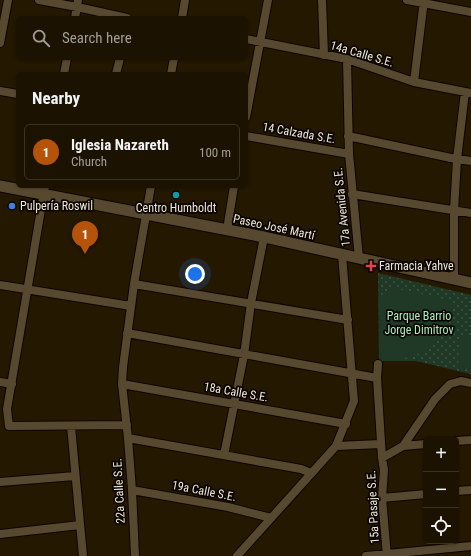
<!DOCTYPE html>
<html lang="en">
<head>
<meta charset="utf-8">
<style>
	body { margin:0; font-family:"Roboto Condensed",sans-serif; background:#292010; color:#f1f3f6 }
	.controls { position:absolute; right:12px; bottom:12px; display:grid; overflow:hidden; border-radius:6px; box-shadow:0 1px 3px #0004 }
	.controls button { width:36px; height:36px; display:grid; place-items:center; padding:0; border:0; border-bottom:1px solid #3a3223; background:#1c1201; color:#f1f3f6; font:20px sans-serif }
	.you { position:absolute; left:195px; top:274px; width:14px; height:14px; margin:-10px; border:3px solid #fff; border-radius:50%; background:#1a73e8; box-shadow:0 0 0 6px #1a73e833 }
	.badge { display:grid; place-items:center; width:26px; height:26px; border-radius:50%; background:#b45309; color:#fff; font-size:13px; font-weight:700 }
	.pin { position:absolute; translate:-50% -33px; filter:drop-shadow(0 1px 2px #0008) }
	.pin::after { content:''; position:absolute; top:21px; width:14px; height:12px; background:inherit; clip-path:polygon(0 0,100% 0,50% 100%) }
	.list { margin:0; padding:0; list-style:none }
	h2 { display:flex; justify-content:space-between; align-items:center; height:52px; margin:0; padding:0 16px; font-size:17px }
	h2 small { font-size:13px; font-weight:400; color:#a09e99 }
	.list li { display:grid; grid-template-columns:26px 1fr auto; gap:12px; align-items:center; box-sizing:border-box; height:56px; margin:0 8px 8px; padding:0 8px; border:1px solid #3a3223; border-radius:6px }
	.list b { display:block; font-size:15px; white-space:nowrap }
	.list p { margin:0; font-size:13px; white-space:nowrap; color:#a09e99 }
	.list em { font-size:13px; font-style:normal; color:#a09e99 }
	.icon { flex:none; width:22px; height:22px; fill:none; stroke:currentColor; stroke-width:2; stroke-linecap:round; stroke-linejoin:round }
	.map { position:relative; flex:none; width:471px; height:556px; overflow:hidden }
	.search { position:absolute; background:#1c1201; box-shadow:0 1px 3px #0004; left:16px; top:16px; width:232px; height:44px; display:flex; align-items:center; gap:10px; box-sizing:border-box; padding:0 14px; border-radius:6px; color:#a09e99; font-size:15px }
	.panel { position:absolute; background:#1c1201; box-shadow:0 1px 3px #0004; left:16px; top:72px; width:232px; height:116px; border-radius:6px }
	.map>svg:first-child { display:block }
</style>
</head>
<body>
<div class="map">
<svg width="471" height="556" viewBox="0 0 471 556">
	<defs>
		<pattern id="grass-dots" width="8" height="8" patternUnits="userSpaceOnUse"><rect width="8" height="8" fill="#1f3926"/><path d="M2 2h.1M6 6h.1" fill="none" stroke="#405645" stroke-width="1.8" stroke-linecap="round"/></pattern>
	</defs>
	<rect width="100%" height="100%" fill="#251801"/>
	<path fill="url(#grass-dots)" d="M378 273 471 295V374L416 361H379Z"/>
	<path fill="#1f3926" d="M393 288 453 301C453 306 453 312 451 316 450 320 447 324 445 327 431 353 409 361 381 360L378 297Z
		M459 336H471V368H458Z"/>
	<g fill="none" stroke-linecap="round" stroke-linejoin="round">
		<defs>
			<path id="minor" d="M39 0 77 7 127 18
				M322 0 324 55
				M407 0 471 12
				M75 18 78 0
				M182 18 185 0
				M246 39 347 59 414 82 471 93
				M0 43 8 0
				M347 59 349 154 359 258
				M64 74 67 58
				M116 74 120 58
				M171 74 174 58
				M414 82 424 0
				M0 91 18 94
				M246 117 268 0
				M246 136 349 154
				M348 136 451 158 471 161
				M45 186 7 409 9 426 127 425
				M352 194 471 213
				M227 230 234 186
				M454 280V211L457 159 465 92
				M134 284 348 320
				M0 285 131 306
				M127 333 377 378
				M378 364 377 378 382 458 384 470 382 498 387 556
				M0 382 12 384
				M122 384 346 424
				M71 426 83 556
				M128 438 301 469 311 473
				M456 441 471 440
				M336 446 381 444
				M403 446 435 399 450 384 461 381 471 383
				M224 455 244 355 251 303 264 237
				M382 458 403 446 426 444
				M0 482 75 476
				M132 490 228 507 271 518
				M456 491 471 490
				M382 498 426 494
				M0 534 80 525
				M135 556 132 490 128 438 122 384 123 367 134 284 151 186
				M237 556 336 446 354 401 342 255
				M366 556 471 546"/>
			<path id="secondary" d="M0 186 264 237 471 283"/>
		</defs>
		<use href="#minor" stroke="#0e0400" stroke-width="10"/>
		<use href="#secondary" stroke="#0e0400" stroke-width="13"/>
		<use href="#minor" stroke="#57492f" stroke-width="8"/>
		<use href="#secondary" stroke="#57492f" stroke-width="11"/>
	</g>
	<circle fill="#0f9aa8" stroke="#0a0500" stroke-width="1.5" cx="176" cy="195" r="4"/>
	<circle fill="#3f7fe0" stroke="#0a0500" stroke-width="1.5" cx="12" cy="206" r="4"/>
	<path fill="#e0444e" stroke="#0a0500" stroke-width="1.5" d="M369 260h4v4h4v4h-4v4h-4v-4h-4v-4h4z"/>
	<g text-anchor="middle" stroke-width="3.5" stroke-linejoin="round" paint-order="stroke">
		<g font-size="12" fill="#f0e7d8" stroke="#0a0500">
			<text transform="translate(362 54) rotate(16)" y="4">14a Calle S.E.</text>
			<text transform="translate(299 133) rotate(10)" y="4">14 Calzada S.E.</text>
			<text transform="translate(342 207) rotate(-96)" y="4">17a Avenida S.E.</text>
			<text transform="translate(274 227) rotate(12)" y="4">Paseo José Martí</text>
			<text transform="translate(236 392) rotate(10)" y="4">18a Calle S.E.</text>
			<text transform="translate(119 491) rotate(-93)" y="4">22a Calle S.E.</text>
			<text transform="translate(204 491) rotate(11)" y="4">19a Calle S.E.</text>
			<text transform="translate(373 507) rotate(-93)" y="4">15a Pasaje S.E.</text>
		</g>
		<g font-size="12" fill="#f0e7d8" stroke="#0a0500" text-anchor="start">
			<text x="20" y="210">Pulpería Roswil</text>
			<text x="176" y="212" text-anchor="middle">Centro Humboldt</text>
			<text x="379" y="270">Farmacia Yahve</text>
		</g>
		<g font-size="12" fill="#acefbd" stroke="#0a0500">
			<text x="419" y="320">Parque Barrio<tspan x="419" dy="14">Jorge Dimitrov</tspan></text>
		</g>
	</g>
</svg>
<div class="controls">
<button>+</button>
<button>−</button>
<button><svg class="icon" aria-label="locate" viewBox="0 0 24 24"><circle cx="12" cy="12" r="6"/><path d="M12 2v4M12 18v4M2 12h4M18 12h4"/></svg></button>
</div>
<div class="you"></div>
<div class="pin badge" style="left:85px;top:254px">1</div>
<div class="search"><svg class="icon" aria-label="search" viewBox="0 0 24 24"><circle cx="10" cy="10" r="6"/><path d="M15 15l6 6"/></svg>Search here</div>
<section class="panel">
<h2>Nearby<small></small></h2>
<ul class="list">
<li><span class="badge">1</span><div><b>Iglesia Nazareth</b><p>Church</p></div><em>100 m</em></li>
</ul>
</section>
</div>
</body>
</html>
